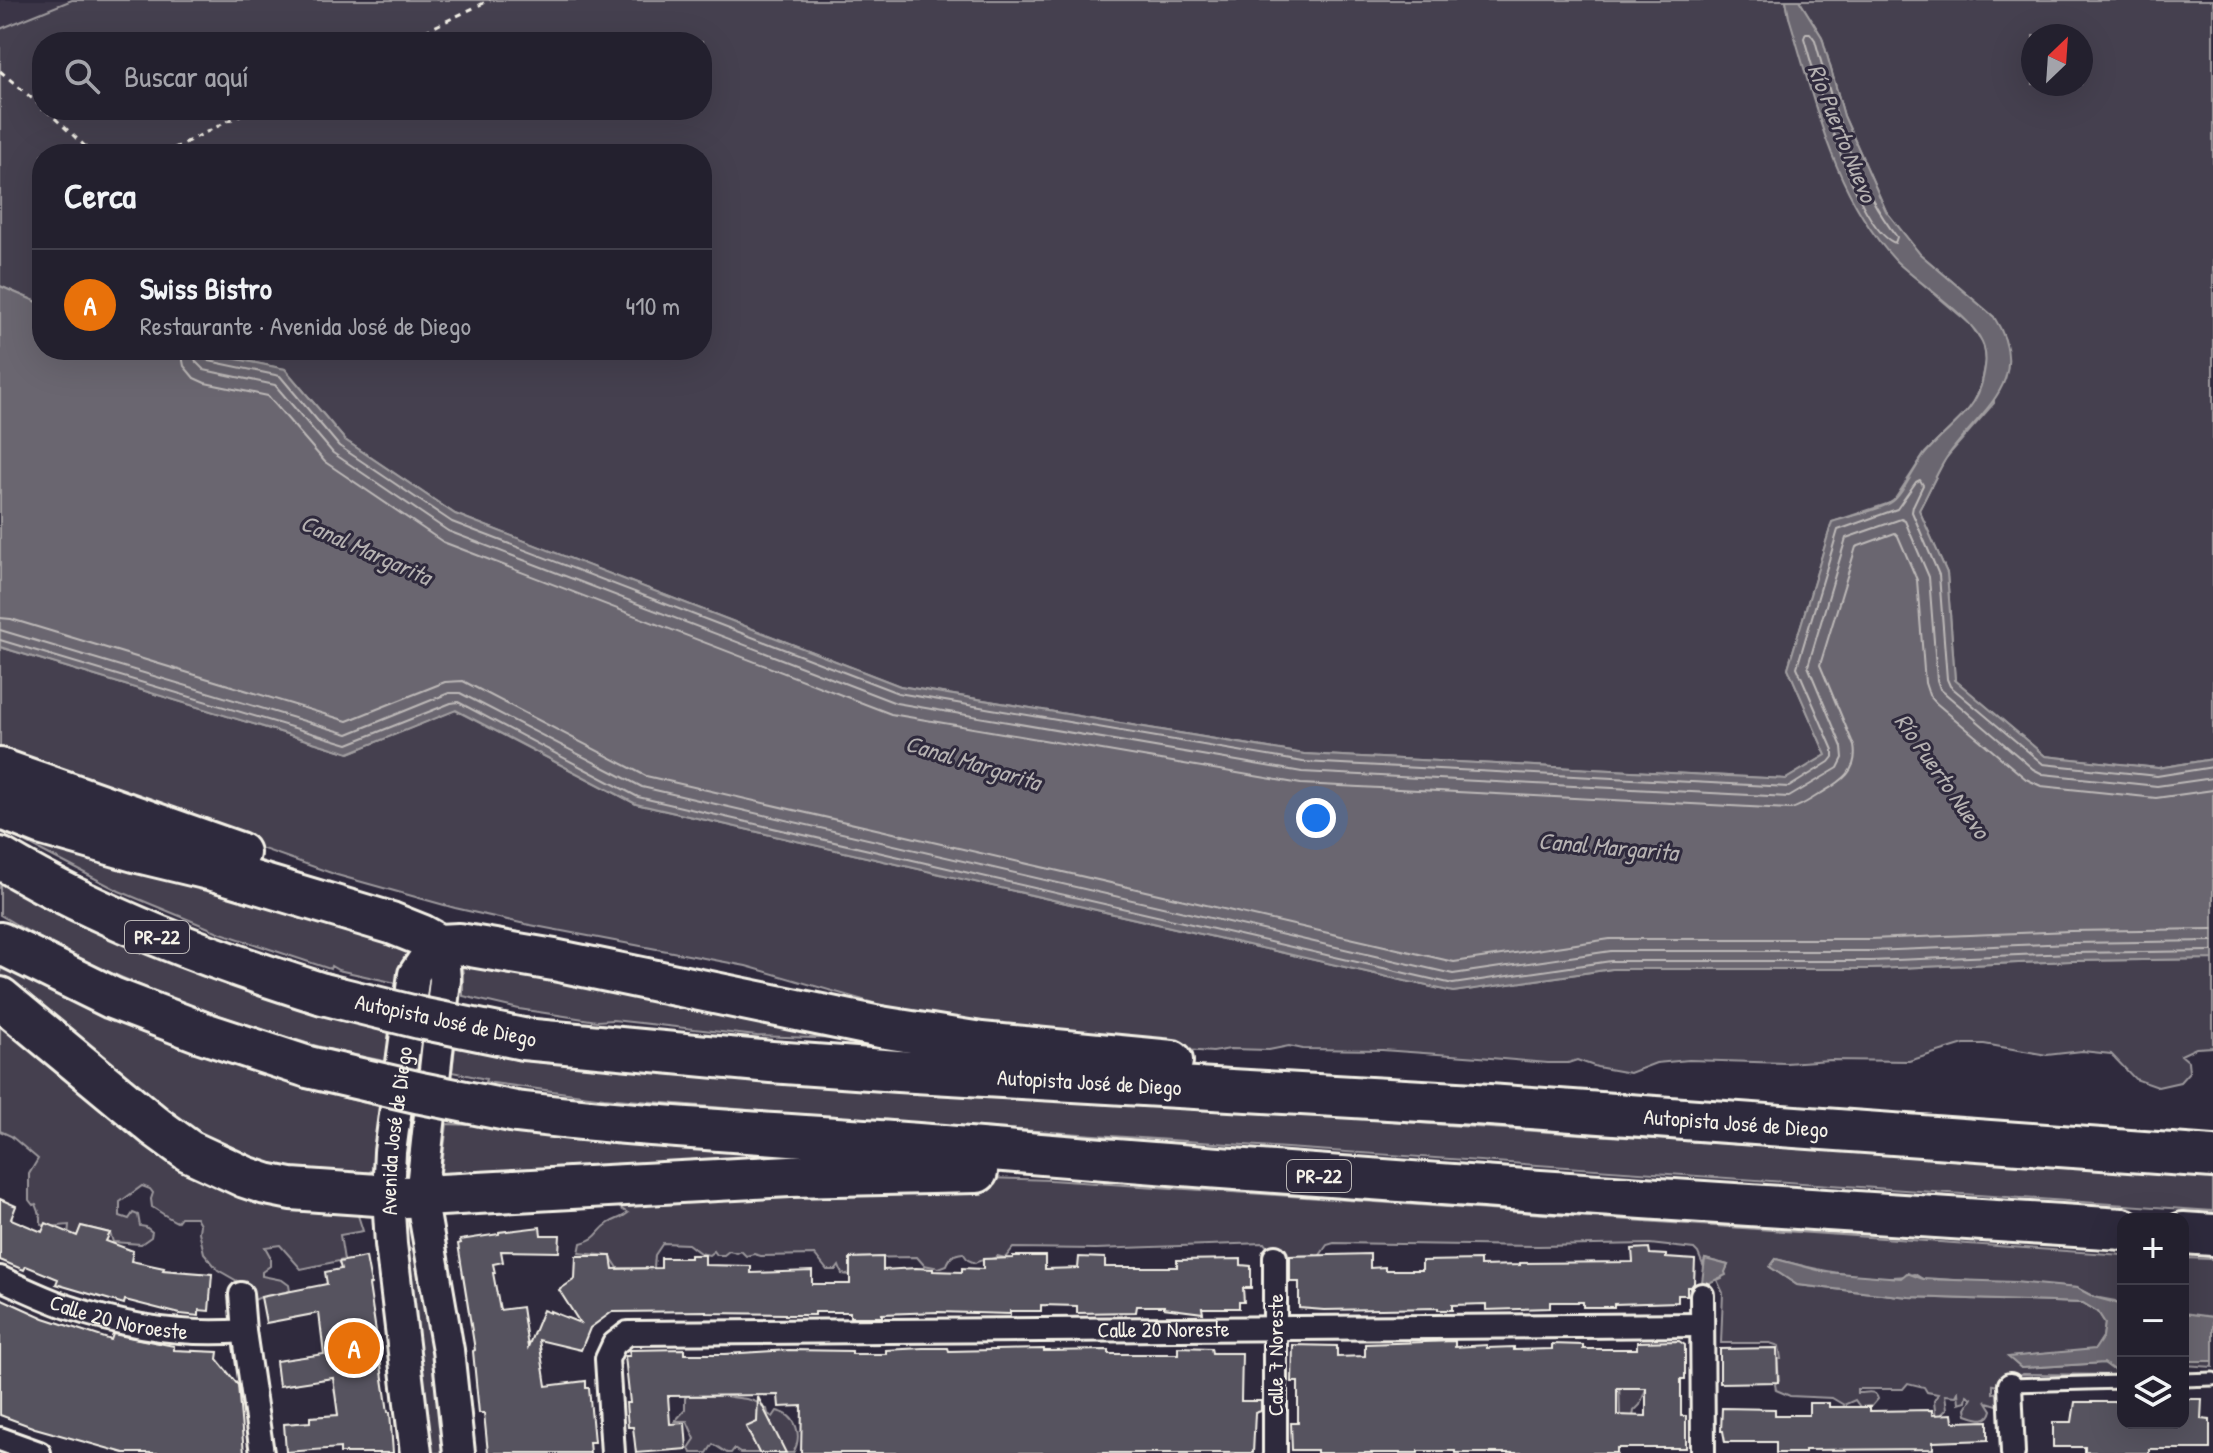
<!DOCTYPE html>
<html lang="es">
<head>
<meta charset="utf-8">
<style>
	body { margin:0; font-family:"Patrick Hand",sans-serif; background:#2f2d3a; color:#f1f3f6 }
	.controls { position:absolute; right:24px; bottom:24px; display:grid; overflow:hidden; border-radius:16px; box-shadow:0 8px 32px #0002 }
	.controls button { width:72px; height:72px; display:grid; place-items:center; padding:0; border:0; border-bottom:2px solid #403e4a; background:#23202e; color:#f1f3f6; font:40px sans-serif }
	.compass { position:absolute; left:2021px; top:24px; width:72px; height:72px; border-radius:50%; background:#23202e; box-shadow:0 8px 32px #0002; rotate:25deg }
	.you { position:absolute; left:1316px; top:818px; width:28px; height:28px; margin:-20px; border:6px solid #fff; border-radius:50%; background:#1a73e8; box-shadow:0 0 0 12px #1a73e833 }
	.badge { display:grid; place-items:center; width:52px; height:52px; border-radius:50%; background:#db2777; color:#fff; font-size:26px; font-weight:700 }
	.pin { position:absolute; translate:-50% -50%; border:4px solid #fff; box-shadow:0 2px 8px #0006 }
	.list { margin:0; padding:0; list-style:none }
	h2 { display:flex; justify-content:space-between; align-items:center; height:104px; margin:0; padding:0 32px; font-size:34px }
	h2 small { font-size:26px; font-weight:400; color:#a3a3aa }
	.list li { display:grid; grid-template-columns:52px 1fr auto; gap:24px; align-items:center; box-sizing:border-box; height:112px; padding:0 32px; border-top:2px solid #403e4a }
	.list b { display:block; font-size:30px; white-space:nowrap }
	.list p { margin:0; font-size:26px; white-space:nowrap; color:#a3a3aa }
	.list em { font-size:26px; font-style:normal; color:#a3a3aa }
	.icon { flex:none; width:44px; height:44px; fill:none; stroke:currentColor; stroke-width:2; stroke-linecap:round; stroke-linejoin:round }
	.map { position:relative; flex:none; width:2213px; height:1453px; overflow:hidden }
	.search { position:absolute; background:#23202e; box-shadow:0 8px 32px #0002; left:32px; top:32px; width:680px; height:88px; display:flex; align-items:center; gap:20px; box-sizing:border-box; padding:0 28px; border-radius:32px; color:#a3a3aa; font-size:30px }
	.panel { position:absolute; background:#23202e; box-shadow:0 8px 32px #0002; left:32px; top:144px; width:680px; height:216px; border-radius:32px }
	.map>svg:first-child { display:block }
</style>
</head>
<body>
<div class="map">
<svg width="2213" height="1453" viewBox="0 0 2213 1453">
	<rect width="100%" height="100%" fill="#2f2a3d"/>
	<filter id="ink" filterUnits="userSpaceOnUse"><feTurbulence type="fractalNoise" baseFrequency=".0125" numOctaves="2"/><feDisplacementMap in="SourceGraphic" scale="16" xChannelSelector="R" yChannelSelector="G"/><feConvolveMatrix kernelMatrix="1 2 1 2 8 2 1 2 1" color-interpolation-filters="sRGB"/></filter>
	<g filter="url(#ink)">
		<path fill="#3b3647" d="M0 0H72L0 29Z"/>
		<path fill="#454050" stroke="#9c989c" stroke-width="2" fill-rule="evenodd" d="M72 0H1786L1789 17 1897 262 1970 324 1984 344 1986 361 1981 387 1972 407 1925 453 1893 502 1832 522 1788 668 1826 755 1786 779 1304 754 900 686 455 514 345 440 285 369 193 350H702V154H42V304L0 286V29ZM42 42H702V110H42Z
			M1799 0H2213V759L2158 768 2045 756 1955 680 1947 573 1919 510 1945 459 1994 403V317L1920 254 1886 211 1844 116 1822 37ZM2033 36H2081V84H2033Z
			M0 647 349 753 455 710 636 804 1453 992 1612 969H1871L2071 961 2213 959V1047L2196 1048 2181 1055 2188 1061 2189 1072 2180 1082 2158 1087 2135 1079 2111 1054 2082 1051 2047 1055 1984 1044H1964L1909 1061 1830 1060 1786 1063 1689 1060 1656 1063 1630 1073 1597 1067 1577 1060 1568 1063H1548L1479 1057 1382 1050 1303 1049 1289 1046 1269 1050 1230 1049 1213 1052 1128 1046 908 1013 746 966 525 924 455 908 337 875 0 756Z
			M0 829 413 947 402 965 396 983 338 970 331 966 330 969 221 933 119 891Z
			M0 877 348 1022 390 1033 386 1059 394 1061 393 1063C365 1057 337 1052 310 1044 203 1013 95 973 0 915Z
			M461 959 868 1040 757 1036 613 1020 597 1021 519 1009 463 996V974Z
			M1 963 197 1051 310 1089 331 1093 333 1095 382 1107 375 1164 372 1170 359 1182 229 1160 0 985Z
			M0 1009 190 1159 355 1206 363 1231 340 1235 344 1260 301 1269 280 1245 265 1247 270 1256V1266L262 1272V1276L282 1280 289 1285 290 1291 261 1297 252 1301 244 1285 218 1270 204 1253 199 1232 200 1224 196 1217H181L177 1222C168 1218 161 1212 152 1207L151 1199 153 1193 150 1189 142 1186 120 1202V1216L129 1219 133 1213 138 1215 140 1226 146 1227 152 1232 151 1237 141 1244 113 1242 110 1233 81 1226 74 1244 68 1236 69 1225 47 1227 41 1224V1217L36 1204 33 1205 29 1200V1174L38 1159 11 1136 0 1131Z
			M455 1047 503 1055 1459 1126 2213 1176V1211L832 1117 604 1098 485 1082 486 1079 452 1072Z
			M447 1124 496 1126 917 1161 449 1178 448 1174 441 1173Z
			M959 1177 1050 1180 1262 1194 2123 1255V1315L2115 1301 2094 1297 2077 1288 1925 1278 1924 1280 1915 1274C1875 1284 1816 1270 1776 1259L1770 1267 1797 1285 1909 1297 2083 1303 2098 1312 2105 1323 2103 1337 2095 1350 2009 1357 2021 1368 2104 1363 2115 1371 2123 1372V1375L2022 1374 2004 1387 1993 1385V1393L2000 1392 2001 1402 1997 1405 1987 1402 1992 1410C1989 1424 1977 1418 1967 1415L1966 1408 1972 1398 1967 1395 1966 1401 1959 1403 1958 1392 1956 1396 1945 1395 1947 1409 1936 1420 1934 1401 1938 1394 1927 1392 1924 1387 1908 1383 1903 1389H1857V1393C1865 1394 1875 1388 1878 1399L1872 1406 1860 1407 1855 1400 1844 1405 1832 1398 1790 1396 1776 1390 1775 1384 1779 1380 1777 1359H1781L1779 1346 1770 1343H1721L1723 1293 1717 1280 1722 1278 1728 1265 1705 1259 1703 1265 1698 1253 1694 1249 1650 1244 1539 1246 1334 1243 1327 1245 1318 1258 1316 1257 1315 1255 1291 1256 1290 1267C1280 1265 1270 1251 1264 1243L1096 1249 1013 1248 1005 1258 997 1256C994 1261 983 1258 975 1263L968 1260 963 1253C953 1254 950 1257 947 1265L939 1268 924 1265 917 1257 851 1258 850 1275 842 1274 839 1266 836 1270H827L815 1255 761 1256 754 1254 746 1256 741 1251 737 1253 729 1251 724 1255H717L714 1251 709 1255 700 1253 688 1244 663 1243 655 1255 654 1268H618L610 1256 579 1253 581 1243C601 1237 595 1232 609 1223 616 1219 622 1218 628 1213L620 1208 621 1203Z
			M410 1248 414 1250C430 1317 437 1385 443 1453H427L407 1252Z
			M2183 1258 2213 1259V1351L2188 1361H2213V1367L2183 1365Z
			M1619 1379H1677L1681 1380 1678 1384 1646 1389 1640 1405 1634 1411 1633 1417 1620 1418Z
			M725 1388 726 1396C737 1399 748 1397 758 1403V1407L767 1409 768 1414 773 1417 777 1411C797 1415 803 1436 793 1453H740L734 1449 731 1453H727L713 1444 707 1453H691L689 1448 695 1439 687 1421H675L685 1410V1398L687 1396H719Z"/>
		<path fill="#6a6670" stroke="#a19ea0" stroke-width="2" d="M1786 0H1799L1822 37 1844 116 1886 211 1920 254 1994 317C2036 383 1976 412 1945 460 1935 476 1928 494 1919 510L1947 573 1955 680 2045 756 2158 768 2213 759V959L2071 961 1871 969H1612L1453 992 636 804 456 710 349 753 0 647V286L42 304V350H193L285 369 345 440 455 514 900 686 1304 754 1786 779 1826 755 1788 668 1832 522C1850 516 1873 512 1890 503 1902 497 1915 466 1925 454 1946 428 1976 414 1983 378 1985 368 1987 359 1984 348 1979 320 1916 282 1895 260 1833 193 1815 102 1789 17Z
			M1705 1259 1728 1265 1725 1272 1726 1275 1709 1283 1702 1282Z
			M1776 1259 1825 1272 1901 1278 1907 1273 1923 1279 2015 1282 2077 1288 2094 1297 2123 1305V1372L2115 1371 2104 1363 2021 1368 2008 1357 2095 1349 2103 1337 2105 1323 2098 1312 2083 1303 1909 1297 1797 1285 1770 1267Z
			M2183 1313 2213 1317V1361H2183Z"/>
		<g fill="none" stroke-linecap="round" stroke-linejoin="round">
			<path stroke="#bdb9b8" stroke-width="2" d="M1806 33H1810L1815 40C1834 108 1853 181 1897 237L1895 243C1855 228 1816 79 1804 38Z
				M181 350 184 366 194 378 205 383 268 396 325 462 443 542 891 714 1301 784 1791 809C1802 806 1811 799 1820 794 1840 782 1859 772 1854 746L1820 665 1856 547 1895 533 1898 536 1917 580 1925 683 1929 695 1936 703 2026 779 2041 786 2156 798 2213 790
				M193 350 196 362 204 370 275 385 333 453 448 531 896 703 1302 772 1789 797 1838 768 1843 758 1842 747 1808 666 1846 538 1901 519 1905 521 1929 577 1937 680 1940 689 2033 769 2043 774 2157 786 2213 778
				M203 350 204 357 209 361 280 376 339 446 452 522 898 693 1303 762 1789 787 1829 762 1833 757V750L1797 667 1838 530 1897 509 1916 482 1920 480 1923 485 1913 506 1912 512 1939 575 1947 679 1950 686 2043 764 2157 776 2213 767
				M0 618 11 619 347 721 445 682 463 681 646 776 1454 962 1610 939H1870L2070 931 2213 929
				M0 630 348 734 449 693H460L642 787 1453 974 1611 951H1871L2071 943 2213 941
				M0 640 348 744 451 703 458 702 638 797 1453 984 1611 961H1871L2071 953 2213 951"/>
		</g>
		<path fill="#56525f" stroke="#f4f1e8" stroke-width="2" fill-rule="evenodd" d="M0 1199 16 1206 11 1219 42 1232 46 1223 77 1236 81 1226 110 1233 106 1241 133 1251 131 1261 164 1268 163 1270 212 1274 209 1311 199 1310V1316L180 1314 125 1300 124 1304 56 1284 58 1279 26 1266 24 1270 0 1260Z
			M540 1227 541 1235H560L559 1252 501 1251 503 1262 493 1264 495 1273H493L500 1310 522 1307 528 1347 543 1310 550 1313V1311L580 1323 559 1290 575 1279 576 1256H611L613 1269 661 1268V1258H690V1255H705V1265L751 1266V1273L812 1271V1284H850V1258L883 1257V1270L916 1268 933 1269V1271L962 1272V1268L983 1269V1259L1013 1258V1256H1045V1269L1078 1268 1079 1257 1105 1258V1267H1177V1260L1241 1259V1265L1251 1266V1288H1243L1244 1302H1239V1308H1202L1203 1313 1164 1308V1306H1137L1136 1312 1077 1313V1306L1041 1305V1311H1010V1314L938 1312 882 1314V1317H850V1312H815V1315H785V1314L706 1313V1311L612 1312 590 1328 581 1350 539 1340 546 1386 586 1381V1388H589L594 1442H589L590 1453H488L484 1413H479L473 1351 475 1350 458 1244 461 1243 460 1240 499 1234V1232Z
			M1649 1248 1650 1254 1666 1255V1258L1695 1260 1694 1283 1691 1287H1687V1295H1678V1302L1614 1304V1307H1583V1302H1550V1308L1486 1310V1304L1452 1305V1310H1438V1308L1324 1310 1299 1308V1282H1290V1256L1370 1254V1268L1385 1267V1270H1422V1261L1480 1260V1266L1520 1265V1263L1633 1262 1632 1249Z
			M366 1257 371 1284 369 1285 388 1412H390L393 1453H340V1448L286 1452 284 1424 310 1422V1417L338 1415 333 1378 279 1386 276 1361 324 1354 319 1313 266 1323 261 1297 327 1284 325 1272 341 1269 339 1262Z
			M0 1298 44 1318 111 1340 113 1334 174 1346V1350L218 1352 217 1359 238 1385 244 1453H124L35 1428 0 1415Z
			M1455 1341V1347L1487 1345V1348L1514 1347V1350L1552 1349V1344L1583 1345V1349H1637V1342L1679 1341 1685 1345V1379H1681V1416H1686V1448H1617V1453H1455V1451H1418V1453H1317V1450H1292L1291 1423H1298V1382H1292L1293 1345 1337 1346V1357L1365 1356V1344ZM1617 1388H1646V1416L1617 1415Z
			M1178 1347 1211 1348 1212 1353H1242L1241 1401H1261V1411L1255 1413 1253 1453H801L802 1406 779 1407 778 1395 668 1396 670 1424 685 1423 687 1449 636 1453 633 1427H628L626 1403H630L625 1356H630L629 1350 684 1349V1354H725L789 1350 852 1351V1354H886V1350L923 1348H948L949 1351 1044 1349V1351L1109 1350V1354H1178Z
			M1777 1348 1778 1382 1720 1383V1349Z
			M758 1397 786 1453H759L746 1427 757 1422Z
			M2183 1399H2202L2201 1419 2210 1420V1449H2149V1453H2118L2085 1452V1447H2053V1422H2072L2075 1402H2123V1423H2183Z
			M1809 1403H1829V1407H1870V1411L1932 1410V1415L1952 1414 1953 1422 1988 1421V1440L1933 1442V1449L1805 1450V1453H1776V1442H1725L1723 1431H1721L1722 1408 1775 1409V1415H1809Z"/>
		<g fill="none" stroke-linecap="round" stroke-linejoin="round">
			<defs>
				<path id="lane" d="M2183 1380 2213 1379
					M2010 1385 2123 1382"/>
				<g id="street">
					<path d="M1275 1257V1453"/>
					<path id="s1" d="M0 1278C22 1288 45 1299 68 1307 124 1326 185 1336 244 1331"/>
					<path d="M241 1294 244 1331 262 1453"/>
					<path d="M1702 1295 1703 1453"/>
					<path d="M2010 1385 2013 1453"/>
					<path d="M0 1439 39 1453"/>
					<path id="s2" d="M613 1453 607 1359 614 1344 628 1333 1700 1325"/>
				</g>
				<g id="secondary">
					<path d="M439 945 444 967 445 980 421 1196 448 1350 459 1453"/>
					<path id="s3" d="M416 1453 391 1244 388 1196 390 1152 414 974 424 959 439 945"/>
				</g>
				<g id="highway">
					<path d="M0 769 239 853"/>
					<path d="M0 808 43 825 138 852 217 871 391 923 421 935 439 945 459 944 554 960 880 1027 981 1043 1172 1061"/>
					<path d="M0 858C102 919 211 959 323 994"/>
					<path d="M0 943 112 998 201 1032 308 1067"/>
					<path d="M0 998 156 1127 189 1151 245 1177 266 1184 291 1189 405 1197 790 1176 977 1172"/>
					<path id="s4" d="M523 1039 771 1062 898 1071 1475 1104 2213 1157"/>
					<path d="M516 1112C658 1129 801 1134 944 1146 1336 1179 1730 1204 2123 1229"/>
					<path d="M2183 1233 2213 1235"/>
				</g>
			</defs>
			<use href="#lane" stroke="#f4f1e8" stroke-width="17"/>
			<use href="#street" stroke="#f4f1e8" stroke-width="28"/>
			<use href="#secondary" stroke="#f4f1e8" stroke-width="36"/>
			<use href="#highway" stroke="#f4f1e8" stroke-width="46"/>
			<path stroke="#f4f1e8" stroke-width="3" stroke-dasharray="6 6" stroke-linecap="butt" d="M403 42 490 0
				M0 71 42 107
				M46 110 88 149 99 154
				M163 154 250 110"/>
			<use href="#lane" stroke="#2f2a3d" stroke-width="11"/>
			<use href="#street" stroke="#2f2a3d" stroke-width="22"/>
			<use href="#secondary" stroke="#2f2a3d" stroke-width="30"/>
			<use href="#highway" stroke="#2f2a3d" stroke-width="40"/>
			<defs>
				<path id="highway-bridge" d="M323 994 420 1018 523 1039
					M308 1067 421 1093 516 1112"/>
			</defs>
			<use href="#highway-bridge" stroke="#f4f1e8" stroke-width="46" stroke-linecap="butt"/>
			<use href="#highway-bridge" stroke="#2f2a3d" stroke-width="40"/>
		</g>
	</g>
	<g text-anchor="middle" stroke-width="6" stroke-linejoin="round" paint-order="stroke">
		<g fill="#2f2a3d" stroke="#b9b5b5" stroke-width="2">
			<rect x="125" y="921" width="64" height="32" rx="6"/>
			<rect x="1287" y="1160" width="64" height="32" rx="6"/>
		</g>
		<g font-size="20" font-weight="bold" fill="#f4f1e8">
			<text x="157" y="944">PR-22</text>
			<text x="1319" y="1183">PR-22</text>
		</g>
		<g font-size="22" fill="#f4f1e8" stroke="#2f2a3d">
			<text transform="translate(446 1020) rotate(12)" y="8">Autopista José de Diego</text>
			<text dy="8" stroke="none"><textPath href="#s4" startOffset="568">Autopista José de Diego</textPath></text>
			<text dy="8" stroke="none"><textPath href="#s4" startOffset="1216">Autopista José de Diego</textPath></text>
			<text dy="8" stroke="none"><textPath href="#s3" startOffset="324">Avenida José de Diego</textPath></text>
			<text dy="8" stroke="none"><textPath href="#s1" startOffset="126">Calle 20 Noroeste</textPath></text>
			<text dy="8" stroke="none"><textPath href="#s2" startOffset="664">Calle 20 Noreste</textPath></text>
			<text transform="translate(1275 1355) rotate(-90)" y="8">Calle 7 Noreste</text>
		</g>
		<g font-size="24" font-style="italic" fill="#b6b2b2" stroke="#2f2a3d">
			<text transform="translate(1842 133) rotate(68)" y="8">Río Puerto Nuevo</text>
			<text transform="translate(366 550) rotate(24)" y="8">Canal Margarita</text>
			<text transform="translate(973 763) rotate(17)" y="8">Canal Margarita</text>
			<text transform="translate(1942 776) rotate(55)" y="8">Río Puerto Nuevo</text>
			<text transform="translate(1608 847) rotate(5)" y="8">Canal Margarita</text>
		</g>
	</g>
</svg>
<div class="controls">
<button>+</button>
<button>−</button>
<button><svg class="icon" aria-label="layers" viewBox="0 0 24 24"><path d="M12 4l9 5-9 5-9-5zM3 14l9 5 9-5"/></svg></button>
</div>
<svg class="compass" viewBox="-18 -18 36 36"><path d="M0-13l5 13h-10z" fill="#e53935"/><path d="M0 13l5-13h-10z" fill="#a3a3aa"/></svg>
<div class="you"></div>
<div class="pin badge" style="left:354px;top:1348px;background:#e8710a">A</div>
<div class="search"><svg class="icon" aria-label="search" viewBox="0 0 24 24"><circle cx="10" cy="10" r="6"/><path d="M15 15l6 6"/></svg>Buscar aquí</div>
<section class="panel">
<h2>Cerca<small></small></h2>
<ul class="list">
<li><span class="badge" style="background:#e8710a">A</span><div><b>Swiss Bistro</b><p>Restaurante · Avenida José de Diego</p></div><em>410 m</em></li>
</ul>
</section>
</div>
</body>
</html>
